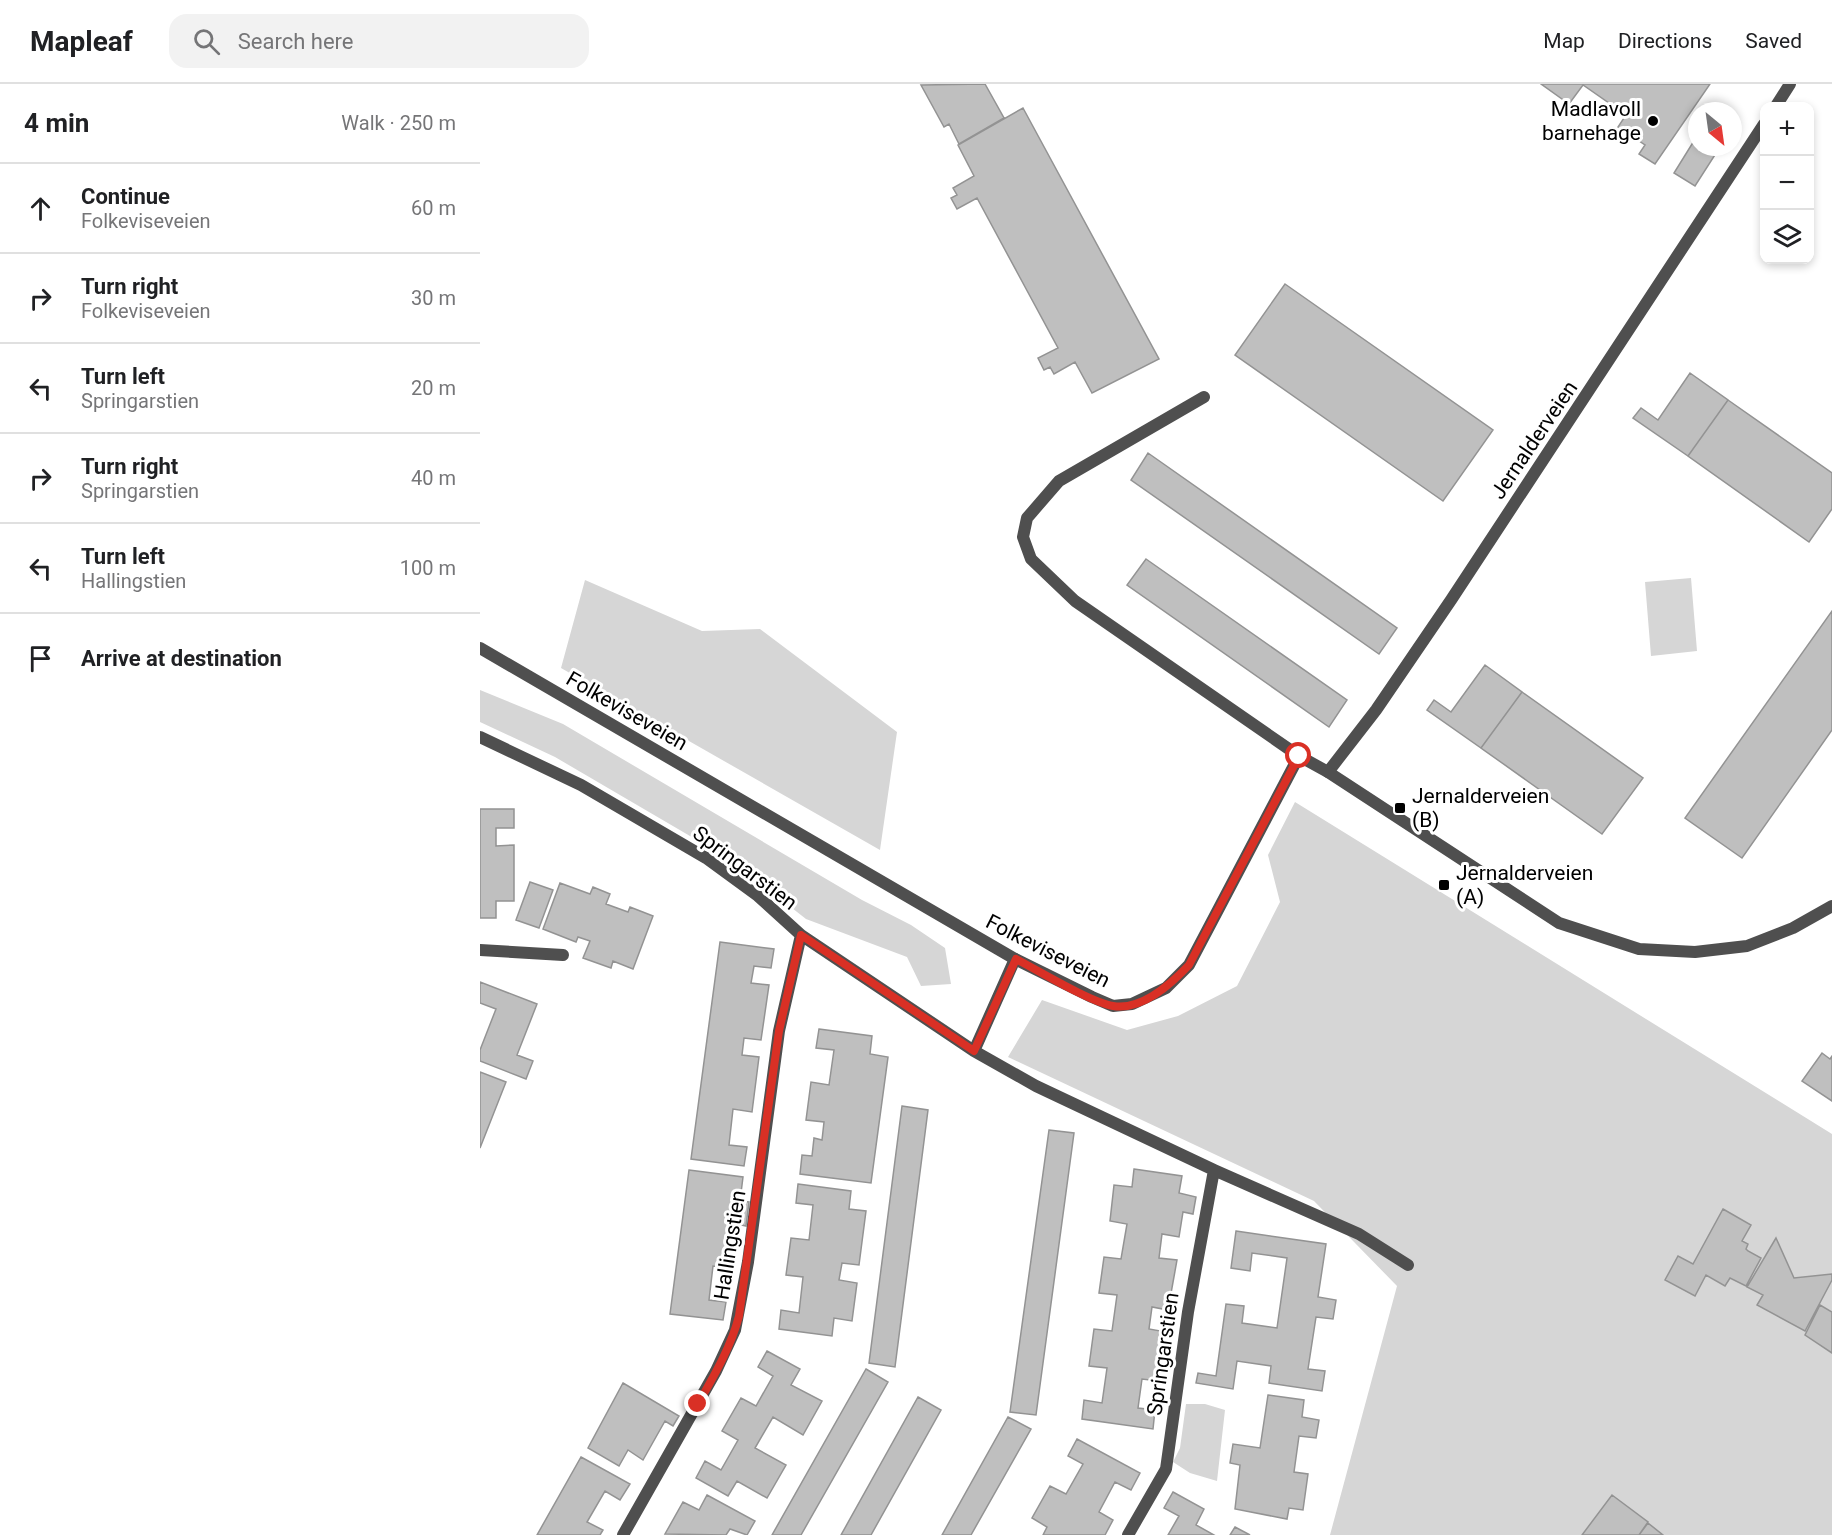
<!DOCTYPE html>
<html lang="en">
<head>
<meta charset="utf-8">
<style>
	body { margin:0; font-family:Roboto,sans-serif; background:#f2f2f2; color:#202124 }
	.controls { position:absolute; right:18px; top:18px; display:grid; overflow:hidden; border-radius:12px; box-shadow:0 3px 9px #0003 }
	.controls button { width:54px; height:54px; display:grid; place-items:center; padding:0; border:0; border-bottom:2px solid #e0e0e0; background:#fff; color:#202124; font:30px sans-serif }
	.compass { position:absolute; left:1208px; top:18px; width:54px; height:54px; border-radius:50%; background:#fff; box-shadow:0 3px 9px #0003; rotate:151deg }
	.stop { position:absolute; width:18px; height:18px; margin:-14px; border:4px solid #d93025; border-radius:50%; background:#fff }
	.stop.end { background:#d93025; border-color:#fff; box-shadow:0 2px 6px #0008 }
	.list { margin:0; padding:0; list-style:none }
	h2 { display:flex; justify-content:space-between; align-items:center; height:78px; margin:0; padding:0 24px; font-size:26px }
	h2 small { font-size:20px; font-weight:400; color:#757577 }
	.list li { display:grid; grid-template-columns:39px 1fr auto; gap:18px; align-items:center; box-sizing:border-box; height:90px; padding:0 24px; border-top:2px solid #e0e0e0 }
	.list b { display:block; font-size:22px; white-space:nowrap }
	.list p { margin:0; font-size:20px; white-space:nowrap; color:#757577 }
	.list em { font-size:20px; font-style:normal; color:#757577 }
	.icon { flex:none; width:33px; height:33px; fill:none; stroke:currentColor; stroke-width:2; stroke-linecap:round; stroke-linejoin:round }
	.map { position:relative; flex:none; width:1352px; height:1451px; overflow:hidden }
	header { display:flex; align-items:center; gap:36px; box-sizing:border-box; height:84px; padding:0 30px; background:#fff; border-bottom:2px solid #e0e0e0 }
	header strong { font-size:28px }
	nav { display:flex; gap:33px; margin-inline-start:auto; font-size:21px }
	.search { width:420px; height:54px; background:#f2f2f2; display:flex; align-items:center; gap:15px; box-sizing:border-box; padding:0 21px; border-radius:18px; color:#757577; font-size:22px }
	main { display:flex }
	aside { flex:1; background:#fff }
	.map>svg:first-child { display:block }
</style>
</head>
<body>
<header>
<strong>Mapleaf</strong>
<div class="search"><svg class="icon" aria-label="search" viewBox="0 0 24 24"><circle cx="10" cy="10" r="6"/><path d="M15 15l6 6"/></svg>Search here</div>
<nav><a>Map</a><a>Directions</a><a>Saved</a></nav>
</header>
<main>
<aside>
<h2>4 min<small>Walk · 250 m</small></h2>
<ul class="list">
<li><svg class="icon" aria-label="ahead" viewBox="0 0 24 24"><path d="M12 20V5M6 11l6-6 6 6"/></svg><div><b>Continue</b><p>Folkeviseveien</p></div><em>60 m</em></li>
<li><svg class="icon" aria-label="right" viewBox="0 0 24 24"><path d="M7 20v-9h11M14 6l5 5-5 5"/></svg><div><b>Turn right</b><p>Folkeviseveien</p></div><em>30 m</em></li>
<li><svg class="icon" aria-label="left" viewBox="0 0 24 24"><path d="M17 20v-9H6M10 6l-5 5 5 5"/></svg><div><b>Turn left</b><p>Springarstien</p></div><em>20 m</em></li>
<li><svg class="icon" aria-label="right" viewBox="0 0 24 24"><path d="M7 20v-9h11M14 6l5 5-5 5"/></svg><div><b>Turn right</b><p>Springarstien</p></div><em>40 m</em></li>
<li><svg class="icon" aria-label="left" viewBox="0 0 24 24"><path d="M17 20v-9H6M10 6l-5 5 5 5"/></svg><div><b>Turn left</b><p>Hallingstien</p></div><em>100 m</em></li>
<li><svg class="icon" aria-label="arrive" viewBox="0 0 24 24"><path d="M6 21V4h12l-3 4 3 4H6"/></svg><div><b>Arrive at destination</b></div></li>
</ul>
</aside>
<div class="map">
<svg width="1352" height="1451" viewBox="0 0 1352 1451">
	<rect width="100%" height="100%" fill="#fff"/>
	<path fill="#d6d6d6" d="M1211 494 1217 567 1171 572 1165 498Z
		M105 496 222 547 280 545 417 648 400 766 81 584Z
		M0 606 83 640 382 816 431 841 465 864 471 900 441 902 427 873 326 835 251 776 75 673 0 638Z
		M815 718 1352 1050V1451H850L917 1202 834 1117 528 973 562 916 647 946 698 932 757 902 800 818 788 771Z
		M706 1320H725L745 1326 737 1397 710 1389 693 1378 700 1364Z"/>
	<path fill="#bfbfbf" stroke="#939393" stroke-width="1.5" d="M505 0 524 34 479 60 469 40 464 43 441 1Z
		M1061 0H1230L1175 80 1159 70 1165 61 1138 43 1146 31 1103 1 1089 20Z
		M543 24 679 275 612 309 595 278 574 290 570 283 564 286 558 274 578 264 497 114 477 125 471 114 477 111 473 104 494 92 478 61Z
		M1217 52V63H1240L1215 102 1194 89Z
		M805 200 1013 346 963 417 755 271Z
		M1210 289 1248 316 1208 372 1153 334 1161 324 1178 336Z
		M1248 316 1352 389V425L1329 458 1208 372Z
		M668 369 917 544 899 570 651 396Z
		M666 475 867 616 849 643 647 501Z
		M1352 527V646L1262 774 1205 734Z
		M1005 581 1042 608 1001 664 947 626 954 616 971 628Z
		M1042 608 1163 694 1122 750 1001 664Z
		M0 725H34V744H16V762L34 761V817H16V834H0Z
		M50 798 73 806 59 844 36 836Z
		M80 799 110 810 113 803 130 810 126 820 148 828 150 823 173 832 153 885 133 877 131 884 103 874 110 857 98 853 96 858 63 845Z
		M240 858 294 865 291 884 274 882 271 899 289 901 281 956 264 954 262 971 279 973 272 1028 253 1025 249 1061 267 1063 264 1082 211 1075Z
		M0 898 57 920 37 971 53 977 46 995 0 977V966L16 925 0 919Z
		M339 945 392 952 390 970 408 973 391 1099 320 1090 322 1071 332 1072 334 1054 342 1056 344 1038 326 1036 331 998 349 1001 354 966 336 964Z
		M1342 969 1350 975 1352 972V1017L1322 997Z
		M0 988 26 998 0 1064Z
		M422 1022 448 1026 415 1283 389 1279Z
		M569 1046 594 1049 556 1331 530 1328Z
		M654 1085 702 1092 699 1109 716 1113 713 1130 703 1128 699 1153 682 1150 679 1174 697 1176 688 1226 672 1223 669 1245 686 1248 680 1292 678 1297 662 1295 658 1324 675 1326 673 1345 602 1335 604 1316 622 1319 627 1284 609 1282 614 1245 632 1247 637 1211 619 1209 624 1173 641 1175 647 1140 630 1137 634 1101 652 1103Z
		M209 1086 263 1093 260 1117 269 1118 266 1142 257 1140 254 1146 249 1184 233 1182 229 1216 246 1218 243 1236 190 1230Z
		M318 1100 371 1107 369 1125 386 1127 379 1181 362 1179 359 1196 377 1199 372 1237 354 1234 352 1252 299 1245 301 1226 319 1229 323 1193 306 1191 311 1154 329 1156 333 1121 316 1119Z
		M1243 1125 1271 1141 1262 1157 1268 1160 1266 1165 1268 1167 1281 1174 1266 1202 1250 1194 1245 1202 1226 1191 1215 1212 1185 1196 1198 1172 1213 1180Z
		M756 1147 846 1160 838 1213 856 1216 853 1235 836 1233 828 1285 845 1287 842 1307 789 1299 791 1282 757 1277 753 1305 716 1299 718 1289 736 1292 746 1220 764 1222 762 1239 797 1244 807 1174 772 1169 770 1187 751 1184Z
		M1296 1154 1314 1194 1352 1190V1196L1325 1247 1277 1221 1283 1211 1267 1203Z
		M1340 1221 1352 1228V1269L1325 1251Z
		M287 1267 320 1285 311 1301 342 1317 323 1351 293 1333 275 1364 306 1381 287 1414 257 1397 248 1412 216 1394 225 1377 241 1386 258 1356 242 1347 261 1314 276 1322 293 1292 278 1283Z
		M386 1285 408 1298 321 1451H292Z
		M143 1299 199 1332 193 1342 185 1337 163 1376 148 1366 139 1382 108 1364Z
		M788 1311 824 1316 822 1333 839 1336 836 1354 819 1352 814 1388 828 1390 823 1426 809 1424 807 1435 755 1425 760 1381 750 1379 753 1360 780 1364Z
		M438 1313 461 1326 391 1451H361Z
		M528 1333 551 1345 491 1451H462Z
		M597 1355 660 1389 651 1406 635 1398 619 1428 633 1436 625 1451H563L567 1443 552 1434 570 1402 586 1410 603 1380 588 1372Z
		M101 1373 150 1400 140 1416 125 1407 107 1438 123 1446 120 1451H57Z
		M693 1408 724 1425 716 1441 734 1451H688L699 1432 684 1424Z
		M227 1411 275 1437 267 1451 250 1445 246 1451 185 1450 203 1418 219 1426Z
		M1132 1411 1168 1438 1159 1451H1102Z
		M1168 1439 1183 1451H1159Z
		M755 1443 770 1451H750Z"/>
	<g fill="none" stroke-linecap="round" stroke-linejoin="round">
		<path stroke="#4f4f4f" stroke-width="12" d="M1296 22 1310 0
			M724 313 579 397 547 434 543 453 551 475 595 517 819 672
			M0 653 101 701 226 774 278 812 321 851 494 967 556 1002 734 1086
			M848 688 896 626 971 516 1284 40
			M0 866 83 871
			M494 967 535 875
			M143 1451 236 1287 255 1246 268 1178 299 947 321 851
			M648 1451 686 1385 708 1228 734 1086 879 1150 928 1181"/>
		<path stroke="#4f4f4f" stroke-width="12" d="M0 564 535 875 612 913 633 922 652 920 686 904 709 881 819 672 848 688 1079 839 1159 865 1215 868 1267 862 1313 844 1352 822"/>
	</g>
	<g fill="none" stroke-linecap="round" stroke-linejoin="round">
		<path stroke="#d93025" stroke-width="8" d="M218 1320C234 1292 251 1263 259 1232L299 947 321 851 494 967 536 875C559 887 610 918 633 922 662 927 691 900 709 881L819 672"/>
	</g>
	<g fill="#000" stroke="#fff" stroke-width="2">
		<circle cx="1173" cy="37" r="6"/>
		<rect x="914" y="718" width="12" height="12" rx="3"/>
		<rect x="958" y="795" width="12" height="12" rx="3"/>
	</g>
	<g text-anchor="middle" stroke-width="6" stroke-linejoin="round" paint-order="stroke">
		<g font-size="21" fill="#000" stroke="#fff" text-anchor="start">
			<text x="1161" y="32" text-anchor="end">Madlavoll<tspan x="1161" dy="24">barnehage</tspan></text>
			<text x="932" y="719">Jernalderveien<tspan x="932" dy="24">(B)</tspan></text>
			<text x="976" y="796">Jernalderveien<tspan x="976" dy="24">(A)</tspan></text>
		</g>
		<g font-size="21" fill="#000" stroke="#fff">
			<text transform="translate(1054 356) rotate(-56)" y="7">Jernalderveien</text>
			<text transform="translate(147 627) rotate(30)" y="7">Folkeviseveien</text>
			<text transform="translate(265 784) rotate(37)" y="7">Springarstien</text>
			<text transform="translate(568 867) rotate(27)" y="7">Folkeviseveien</text>
			<text transform="translate(250 1161) rotate(-81)" y="7">Hallingstien</text>
			<text transform="translate(683 1270) rotate(-82)" y="7">Springarstien</text>
		</g>
	</g>
</svg>
<div class="controls">
<button>+</button>
<button>−</button>
<button><svg class="icon" aria-label="layers" viewBox="0 0 24 24"><path d="M12 4l9 5-9 5-9-5zM3 14l9 5 9-5"/></svg></button>
</div>
<svg class="compass" viewBox="-18 -18 36 36"><path d="M0-13l5 13h-10z" fill="#e53935"/><path d="M0 13l5-13h-10z" fill="#757577"/></svg>
<div class="stop" style="left:819px;top:672px"></div>
<div class="stop end" style="left:218px;top:1320px"></div>
</div>
</main>
</body>
</html>
